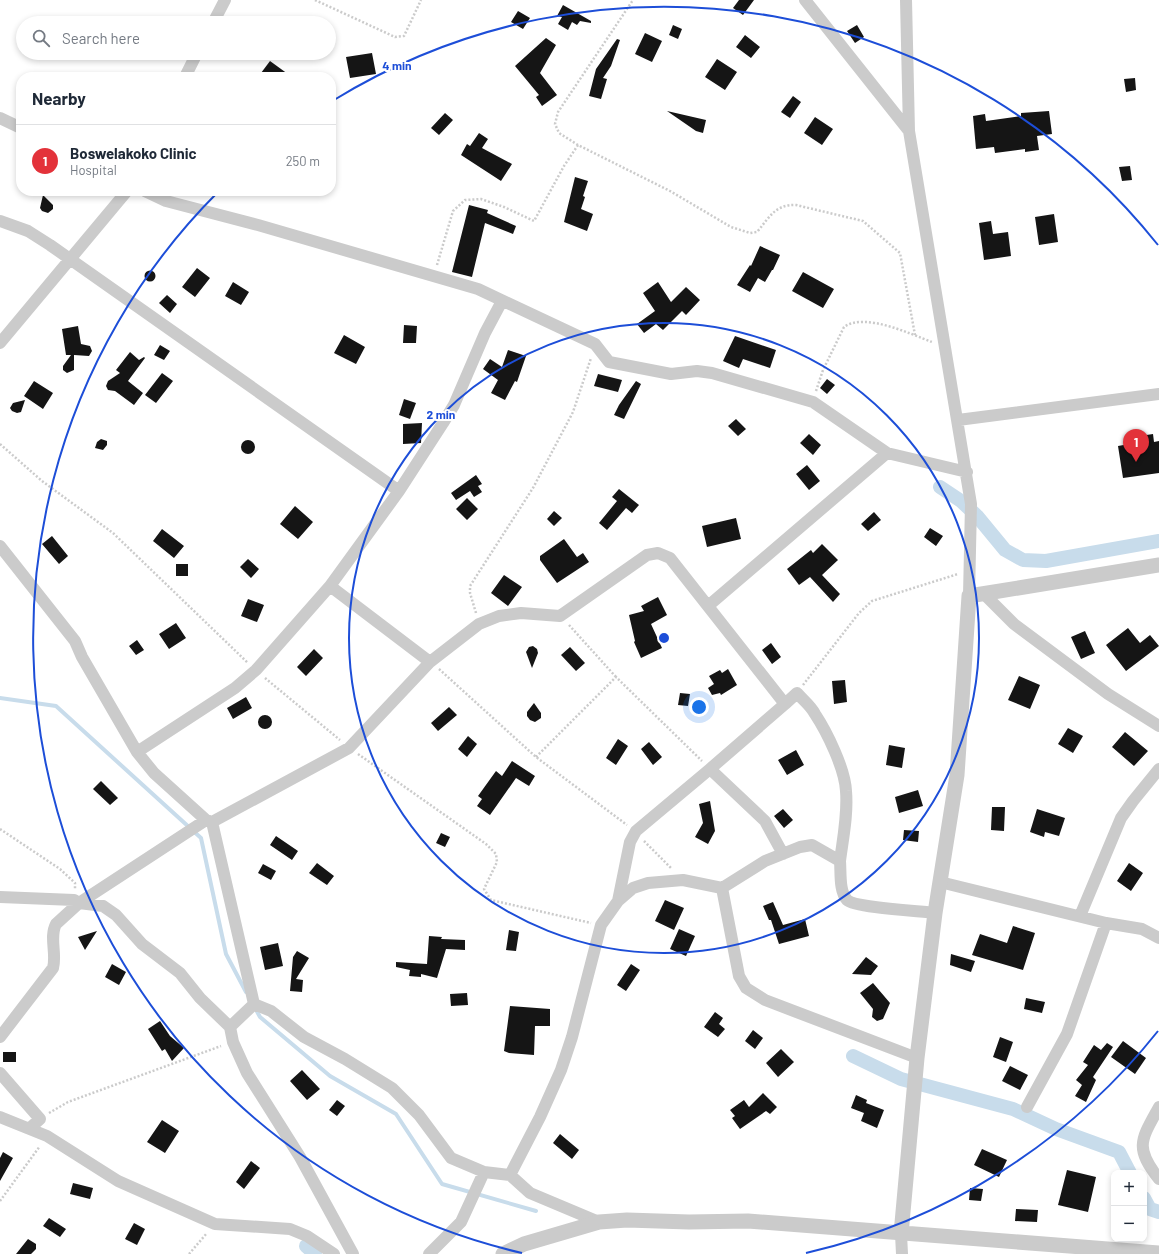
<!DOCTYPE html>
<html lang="en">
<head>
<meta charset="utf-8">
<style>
	body { margin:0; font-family:Barlow,sans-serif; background:#f6f6f7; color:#1f2937 }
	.controls { position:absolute; right:12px; bottom:12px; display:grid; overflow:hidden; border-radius:8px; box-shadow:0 2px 6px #0003 }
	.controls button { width:36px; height:36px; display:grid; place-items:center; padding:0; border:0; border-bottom:1px solid #e0e1e3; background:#fff; color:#1f2937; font:20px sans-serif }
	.you { position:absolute; left:699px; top:707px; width:14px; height:14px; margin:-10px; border:3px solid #fff; border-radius:50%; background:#1a73e8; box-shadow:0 0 0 6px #1a73e833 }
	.badge { display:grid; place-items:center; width:26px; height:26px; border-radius:50%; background:#e3323a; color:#fff; font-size:13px; font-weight:700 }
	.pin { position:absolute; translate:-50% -33px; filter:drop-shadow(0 1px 2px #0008) }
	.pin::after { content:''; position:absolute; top:21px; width:14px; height:12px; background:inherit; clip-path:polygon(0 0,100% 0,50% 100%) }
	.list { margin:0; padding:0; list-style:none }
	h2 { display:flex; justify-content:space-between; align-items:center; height:52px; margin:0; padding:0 16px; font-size:17px }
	h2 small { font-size:13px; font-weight:400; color:#747a83 }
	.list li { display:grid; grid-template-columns:26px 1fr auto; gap:12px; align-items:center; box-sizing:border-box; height:72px; padding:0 16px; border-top:1px solid #e0e1e3 }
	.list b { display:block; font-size:15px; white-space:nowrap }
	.list p { margin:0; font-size:13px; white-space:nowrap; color:#747a83 }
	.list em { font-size:13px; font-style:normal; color:#747a83 }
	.icon { flex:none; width:22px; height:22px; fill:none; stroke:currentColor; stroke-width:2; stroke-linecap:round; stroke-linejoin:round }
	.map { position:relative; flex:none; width:1159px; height:1254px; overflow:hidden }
	.search { position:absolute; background:#fff; box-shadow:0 2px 6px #0003; left:16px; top:16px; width:320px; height:44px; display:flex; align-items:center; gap:10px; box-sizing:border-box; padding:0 14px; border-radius:22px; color:#747a83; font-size:15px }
	.panel { position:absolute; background:#fff; box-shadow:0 2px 6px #0003; left:16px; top:72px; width:320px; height:124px; border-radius:16px }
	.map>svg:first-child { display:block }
</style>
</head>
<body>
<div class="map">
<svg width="1159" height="1254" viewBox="0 0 1159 1254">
	<rect width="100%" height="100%" fill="#fff"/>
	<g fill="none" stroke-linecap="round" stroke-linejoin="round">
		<path stroke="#c8dceb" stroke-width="4" d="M0 698 56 706 201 838 226 954 246 992
			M255 1008 260 1017 330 1076 396 1114 442 1184 536 1211"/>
		<path stroke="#c8dceb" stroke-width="14" d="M940 487 961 501 977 516 1005 550 1023 560 1046 561 1159 541
			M853 1056 901 1079 1013 1109 1056 1129 1119 1152 1130 1173
			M1144 1198 1150 1209 1159 1212
			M306 1246 315 1254"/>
	</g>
	<path fill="#151515" d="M739 0H754L743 15 733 8Z
		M563 5 591 21V23L580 21 577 25 572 22 568 30 558 24 562 17 557 16Z
		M518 11 530 18 523 29 511 22Z
		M673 25 682 29 678 39 669 35Z
		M857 25 864 37 855 43 847 31Z
		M645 33 662 41 652 62 635 54Z
		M745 35 760 47 751 58 736 47Z
		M546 38 556 45 540 73 557 95 542 106 536 97 539 95 515 66Z
		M617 39 620 40 611 66 603 78 607 79 601 99 589 96 596 69Z
		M372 53 376 74 350 78 346 57Z
		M717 59 737 72 725 90 705 77Z
		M270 61 292 77H258Z
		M1135 78 1136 90 1126 92 1124 79Z
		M793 96 801 102 790 118 781 112Z
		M667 111 706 120 703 133 696 131Z
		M1049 111 1052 134 1037 136 1039 150 1025 152V149L995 153 994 147 976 149 973 116 985 114 986 121 1021 116V113Z
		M445 113 453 120 439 135 431 128Z
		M815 117 833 129 822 145 804 133Z
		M479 133 488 139 482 148 512 164 501 181 461 155 467 144 470 146Z
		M1130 166 1132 180 1122 181 1119 167Z
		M575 177 588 181 583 196 585 197 581 209 593 214 587 231 564 222Z
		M43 195 53 205V209L48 213 42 211 40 208Z
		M469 205 488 210 487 213 516 226 513 234 485 223 472 277 452 272Z
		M1054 214 1058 242 1039 245 1035 217Z
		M991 221 993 234 1008 232 1011 256 984 260 979 223Z
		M760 246 780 255 773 270H772L765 282 758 278 750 292 737 285 750 265 751 266Z
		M197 268 210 278 195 297 182 287Z
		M144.5 276a5.5 5.5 0 1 1 11 0a5.5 5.5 0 1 1-11 0Z
		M803 272 834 289 823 308 792 291Z
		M233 282 249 292 241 305 225 296Z
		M658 282 671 302 686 287 700 300 686 315 682 311 663 330 656 324 644 333 637 324 655 311 643 293Z
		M167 295 177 304 170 313 159 303Z
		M404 325 417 326 416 343H403Z
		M78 326 81 344 90 346 92 351 89 356 74 355V370L67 373 63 370V366L71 355H66L62 329Z
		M344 335 365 347 356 364 334 353Z
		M735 336 776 350 770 368 743 359 739 368 723 361Z
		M160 345 170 351 164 360 154 355Z
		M508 350 526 356 517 382 515 381 505 400 491 393 498 380 483 369 490 359 502 367Z
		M130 352 139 360 144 357 145 358 128 381 143 393 134 405 115 391 108 390 106 386 108 381 120 373 116 370Z
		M162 373 173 381 156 403 145 395Z
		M598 374 622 380 618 392 594 386Z
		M827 379 835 385 827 394 820 388Z
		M34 381 53 393 43 409 24 396Z
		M636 381 641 384 624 419 614 415 619 405Z
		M404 399 416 403 410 419 399 415Z
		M25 400 21 412 17 413 12 411 10 408 13 403Z
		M736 419 746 429 738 436 728 426Z
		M422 423 421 443 403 444V424Z
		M809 434 821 445 813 455 800 443Z
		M1153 434 1154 442 1159 441V473L1123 478 1118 446 1135 443 1134 437Z
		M101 439 107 441V445L103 450 95 448 97 442Z
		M241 447a7 7 0 1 1 14 0a7 7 0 1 1-14 0Z
		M807 465 820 481 809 490 796 474Z
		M476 475 482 484 478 486 482 492 474 497 470 491 456 500 451 493Z
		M619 489 639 505 632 513 626 508 607 530 599 523 617 501 612 497Z
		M467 498 478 509 467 520 456 509Z
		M295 506 313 522 298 539 280 524Z
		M554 511 562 518 554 526 547 519Z
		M874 512 881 520 868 531 861 524Z
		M736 518 741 539 707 547 702 526Z
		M930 528 943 536 936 546 924 537Z
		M162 529 184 546 174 558 153 541Z
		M52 536 68 556 59 564 42 544Z
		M564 539 577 557 583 553 589 562 557 583 540 560V556Z
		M822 544 838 560 822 575 840 594 833 602 810 577 799 585 787 569 811 550 813 553Z
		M248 559 259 569 251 578 240 567Z
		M176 564H188V576H176Z
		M504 575 522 587 508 606 491 593Z
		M658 597 667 615 651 624 662 648 641 658 634 642 635 641 629 615 644 611 641 606Z
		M248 599 264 605 257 622 241 616Z
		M176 623 186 638 169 649 159 634Z
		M1128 628 1140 643 1150 635 1159 646 1126 671 1106 645Z
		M1085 631 1095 653 1081 659 1071 637Z
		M137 640 144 650 136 655 129 646Z
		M771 643 781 657 772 664 762 650Z
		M533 646 537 649 538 653 532 668 526 652 529 647Z
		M570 647 585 663 576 671 561 655Z
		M314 649 323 658 306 676 297 667Z
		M728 669 737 685 721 695 720 693 712 695 708 688 714 684 709 676 720 670 722 673Z
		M1019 676 1040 685 1030 709 1008 700Z
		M845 680 847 702 834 704 832 681Z
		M680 693 690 694 688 706 678 705Z
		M246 697 252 708 233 719 227 708Z
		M534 703 541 713V718L535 722 530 720 527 716V712Z
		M449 707 457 715 438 731 431 723Z
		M258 722a7 7 0 1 1 14 0a7 7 0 1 1-14 0Z
		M1068 728 1083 736 1073 753 1058 744Z
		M1125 732 1148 751 1134 766 1112 747Z
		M468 736 477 744 467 757 458 749Z
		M618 739 628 746 616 765 606 758Z
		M649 742 662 757 653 765 641 749Z
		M889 745 905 748 902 768 886 765Z
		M796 750 804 765 787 775 778 760Z
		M512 761 535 776 529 786 516 778 490 815 477 806 482 799 478 796 496 771 502 776Z
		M101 781 118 798 110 805 93 789Z
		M918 790 923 806 899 813 895 797Z
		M710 801 715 831 708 844 695 837 703 823 699 804Z
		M992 807H1005L1004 831 991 830Z
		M783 809 793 820 784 828 774 816Z
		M1037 809 1065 818 1059 836 1045 832 1044 837 1030 832Z
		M904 830 919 831 918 842 903 840Z
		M441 833 450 837 445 847 436 843Z
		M276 836 298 851 292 860 270 845Z
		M317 863 334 876 327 885 309 873Z
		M1129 863 1143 873 1131 891 1117 881Z
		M263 864 276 871 271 880 258 873Z
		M665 900 684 908 674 930 655 921Z
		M773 902 783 925 805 919 809 936 779 944 771 920H769L763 906Z
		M1013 926 1035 933 1023 970 972 955 980 934 1007 943Z
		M679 929 695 936 686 956 670 949Z
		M509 930 519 932 516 951 506 950Z
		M97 931 85 950 78 937Z
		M429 936 442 937 441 939 465 940V950L446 949 437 978 421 974V977L409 976 410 970 396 967V962L427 964Z
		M278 943 283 966 265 970 260 947Z
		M297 951 309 958 296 979 303 980 302 992 290 991 293 957Z
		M951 954 975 961 971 972 950 965Z
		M866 957 878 966 871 975 852 974Z
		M112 964 126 972 119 985 105 977Z
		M631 964 640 970 626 991 617 985Z
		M873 983 890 1003 883 1019 877 1021 872 1017 873 1009 860 993Z
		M467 993 468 1005 451 1006 450 994Z
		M1026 998 1045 1002 1042 1013 1024 1009Z
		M510 1006 550 1009V1026H535L534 1055 509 1053 504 1051Z
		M715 1012 723 1018 719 1024 725 1029 718 1037 704 1027Z
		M160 1021 170 1036 184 1048 172 1061 165 1049 162 1051 148 1029Z
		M753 1030 763 1038 755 1049 745 1041Z
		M1000 1037 1013 1042 1006 1062 993 1057Z
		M1123 1041 1146 1058 1135 1074 1111 1057Z
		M1107 1043 1113 1047 1093 1077 1096 1080 1086 1102 1075 1096 1082 1085 1076 1080 1088 1065 1083 1062 1094 1045 1101 1050Z
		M781 1049 794 1062 778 1077 766 1063Z
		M3 1052H16V1062H3Z
		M1010 1066 1028 1075 1020 1090 1002 1081Z
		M302 1070 320 1089 307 1100 290 1081Z
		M763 1093 777 1107 770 1114 766 1111 740 1129 732 1118 735 1116 730 1110 744 1100 749 1107Z
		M856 1095 867 1100 866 1103 884 1110 877 1128 861 1121 864 1113 851 1108Z
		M337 1100 345 1106 337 1116 329 1110Z
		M162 1120 179 1131 165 1153 147 1142Z
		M560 1134 579 1150 572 1159 553 1143Z
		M982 1149 1007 1160 999 1177 974 1165Z
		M3 1152 13 1158 0 1181V1158Z
		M251 1161 260 1168 244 1189 236 1182Z
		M1067 1170 1096 1177 1088 1212 1058 1205Z
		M73 1183 93 1188 90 1199 70 1194Z
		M970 1188 983 1189 981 1201 969 1200Z
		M1016 1209 1038 1210 1037 1222 1015 1221Z
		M49 1218 66 1229 60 1237 43 1226Z
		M134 1223 145 1229 137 1245 125 1239Z
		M28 1239 36 1244V1249L31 1254H16Z"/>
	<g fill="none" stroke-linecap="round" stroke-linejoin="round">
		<path stroke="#cbcbcb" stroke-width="2.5" stroke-dasharray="2 2" stroke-linecap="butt" d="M315 0 395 37 404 36 421 0
			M578 145 559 133 555 124 558 112 633 0
			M437 265 453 211 465 200 481 199 504 207 534 221 564 166 578 145 670 191 731 227 750 233 757 232C769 218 775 204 796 205L863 221 900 253 915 335
			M816 391 823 370 844 327C865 312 910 334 932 342
			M0 444 42 481 113 533 248 663
			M476 613 470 593V586L533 488 573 412 591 358
			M569 625 616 677
			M439 669 536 757 627 825
			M265 678 340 740
			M803 685 859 613 872 601 958 574
			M358 754 486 844 496 854 497 862 484 889 491 900 591 923
			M536 757 616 677 702 761
			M0 829 60 869 75 883V890
			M644 841 671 868
			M49 1113 68 1102 221 1046
			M0 1201 40 1146
			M189 1254 207 1233"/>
		<path stroke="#cbcbcb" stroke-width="12" d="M805 0 909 131
			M906 0 909 131 971 504 969 596
			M213 23 225 0
			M185 77 197 53
			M0 118 21 128
			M145 191 166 201 258 225 478 289 595 344 609 362 671 374 697 371 712 373 813 402 887 453 967 472
			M0 221 28 231 50 245 399 491
			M0 343 127 191
			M958 420 1159 394
			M0 546 75 641 82 657 137 752 154 773 206 820 212 822 254 1004
			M983 593 1014 624 1108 694 1159 726
			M708 606 887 453
			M430 662 479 624 499 616 521 613 560 616 647 555 658 553 670 558 785 704 710 769 765 821 783 854
			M785 704 797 693C803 700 811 706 815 714 827 732 845 769 846 791 848 814 843 838 840 861
			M137 752 235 688 256 670 330 586
			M212 822 349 748 430 662 330 586 399 491 443 423 454 405 485 333 502 301
			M940 882 1106 923 1142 929 1159 938
			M722 888 739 976 746 988 765 1000 917 1058
			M0 897 74 900 79 903 103 906 116 915 142 944 180 973 200 998 230 1027 233 1042 247 1073 300 1157 353 1254
			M618 901 630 842 636 831 710 769
			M1080 916 1121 818 1133 801 1159 769
			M254 1004 271 1011 304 1037 345 1059 392 1088 419 1115 451 1158 484 1172 510 1175 530 1193 599 1222
			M230 1027 254 1004
			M0 1037 53 968C57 954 49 937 56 924L79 903 206 820
			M0 1073 40 1119 30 1128
			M1027 1107 1067 1034 1106 923
			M1159 1107C1141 1140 1134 1147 1159 1179
			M0 1117 47 1136 118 1181 215 1224 290 1229 307 1236 334 1254
			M510 1175 540 1117 561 1070 572 1037 601 925 618 901 633 888 648 883 683 880 722 888 765 861 800 847 812 845 840 861C841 873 839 891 847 900 856 908 920 911 935 913
			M901 1234 902 1254
			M429 1254 461 1222 484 1172"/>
		<path stroke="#cbcbcb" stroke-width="15" d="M901 1234 917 1058 935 913 957 775 969 596 1159 565
			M503 1254 524 1244 599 1222 627 1220 689 1222 748 1221 1159 1253"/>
	</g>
	<g fill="none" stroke="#1d4ed8" stroke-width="2">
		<circle cx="664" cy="638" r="315"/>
		<path d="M1158 1031A631 631 0 0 1 806 1253M522 1253A631 631 0 0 1 218 192M334 100A631 631 0 0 1 1158 245"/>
	</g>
	<circle cx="664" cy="638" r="6" fill="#1d4ed8" stroke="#fff" stroke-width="2"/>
	<g font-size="12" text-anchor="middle" font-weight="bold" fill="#1d4ed8" stroke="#fff" stroke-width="4" stroke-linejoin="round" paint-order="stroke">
		<text x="397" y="70">4 min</text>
		<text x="441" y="419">2 min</text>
	</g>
</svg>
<div class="controls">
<button>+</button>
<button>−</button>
</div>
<div class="you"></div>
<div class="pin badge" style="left:1136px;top:462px">1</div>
<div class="search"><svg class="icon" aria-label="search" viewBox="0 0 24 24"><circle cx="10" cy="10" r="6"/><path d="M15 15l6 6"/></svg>Search here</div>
<section class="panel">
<h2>Nearby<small></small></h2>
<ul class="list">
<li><span class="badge">1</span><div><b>Boswelakoko Clinic</b><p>Hospital</p></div><em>250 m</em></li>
</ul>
</section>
</div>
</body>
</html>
